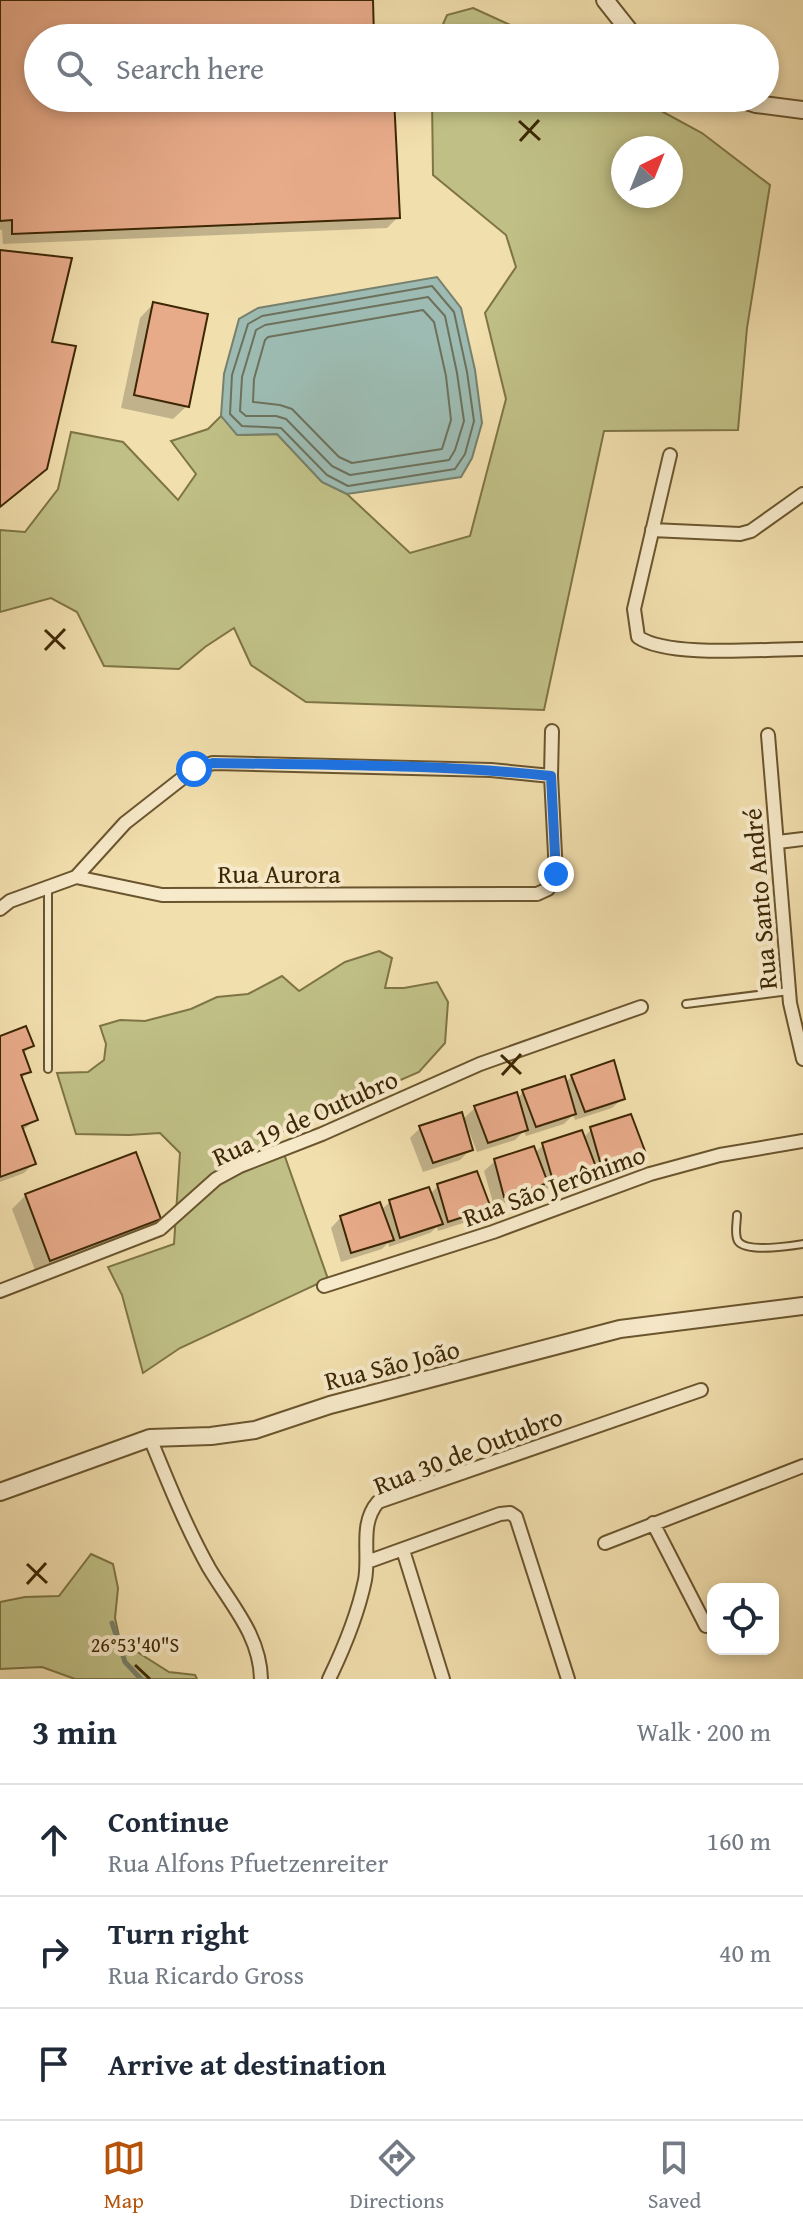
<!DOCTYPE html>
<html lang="en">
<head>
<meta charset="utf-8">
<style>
	body { margin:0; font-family:"Gentium Book Plus",serif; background:#f2f2f3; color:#1f2937 }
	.controls { position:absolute; right:24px; bottom:24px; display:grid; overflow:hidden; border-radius:16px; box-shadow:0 4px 12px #0003 }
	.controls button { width:72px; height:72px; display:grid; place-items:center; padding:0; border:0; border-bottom:2px solid #e0e1e3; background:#fff; color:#1f2937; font:40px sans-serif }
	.compass { position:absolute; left:611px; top:136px; width:72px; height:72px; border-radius:50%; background:#fff; box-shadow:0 4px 12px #0003; rotate:43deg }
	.stop { position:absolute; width:24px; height:24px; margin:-18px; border:6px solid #1a73e8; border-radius:50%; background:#fff }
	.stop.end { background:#1a73e8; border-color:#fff; box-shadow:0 2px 8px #0008 }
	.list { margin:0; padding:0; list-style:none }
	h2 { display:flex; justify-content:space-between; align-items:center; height:104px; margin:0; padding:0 32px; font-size:34px }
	h2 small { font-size:26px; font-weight:400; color:#747a83 }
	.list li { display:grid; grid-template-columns:52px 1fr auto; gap:24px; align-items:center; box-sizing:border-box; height:112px; padding:0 32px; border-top:2px solid #e0e1e3 }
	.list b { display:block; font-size:30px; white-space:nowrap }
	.list p { margin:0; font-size:26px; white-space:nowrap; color:#747a83 }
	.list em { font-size:26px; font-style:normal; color:#747a83 }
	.icon { flex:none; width:44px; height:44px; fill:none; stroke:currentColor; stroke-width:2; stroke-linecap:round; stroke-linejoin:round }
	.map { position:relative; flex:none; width:803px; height:1679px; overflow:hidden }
	.search { position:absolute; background:#fff; box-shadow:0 4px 12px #0003; left:24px; right:24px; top:24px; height:88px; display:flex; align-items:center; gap:20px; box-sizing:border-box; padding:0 28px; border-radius:44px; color:#747a83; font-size:30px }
	.sheet { height:440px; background:#fff }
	nav { display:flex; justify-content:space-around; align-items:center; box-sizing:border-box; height:112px; border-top:2px solid #e0e1e3; background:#fff; font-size:22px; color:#747a83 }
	nav a { display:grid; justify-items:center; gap:4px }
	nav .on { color:#b45309 }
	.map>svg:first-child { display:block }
</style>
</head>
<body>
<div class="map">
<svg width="803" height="1679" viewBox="0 0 803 1679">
	<rect width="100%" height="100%" fill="#f2dfae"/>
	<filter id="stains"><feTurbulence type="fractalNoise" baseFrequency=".0025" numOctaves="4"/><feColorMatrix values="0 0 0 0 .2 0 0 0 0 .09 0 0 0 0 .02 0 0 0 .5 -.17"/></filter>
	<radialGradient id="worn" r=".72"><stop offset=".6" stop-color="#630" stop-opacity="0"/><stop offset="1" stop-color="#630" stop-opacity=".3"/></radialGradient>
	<path fill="#c0c086" stroke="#7e7445" stroke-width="2" fill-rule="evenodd" d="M473 8 539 38H437L447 15Z
		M432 98H628L642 106 654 107 702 133 770 185 747 328 738 430 604 431 544 710 306 702 251 665 234 628 205 647 179 669 104 666 77 612 51 598 0 612V530L25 532 58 489 71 432 123 442 178 500 196 474 171 441 208 429 221 416 243 435 277 434 322 482 347 494 410 553 470 536 506 399 485 313 516 267 506 235 433 175ZM623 148H671V196H623Z
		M379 951 392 958 385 988H404L437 982 448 1002 445 1043 419 1072 277 1134 328 1279 180 1348 143 1373 122 1295 108 1267 174 1244 180 1153 160 1133 129 1135 76 1134 57 1073 88 1072 104 1060 106 1044 100 1026 120 1020 145 1021 191 1009 217 997 248 994 282 976 299 991 345 962Z
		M91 1554 113 1564 118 1588 115 1618 120 1641 169 1672 195 1675 197 1679H75L42 1667 0 1669V1602L25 1597 59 1596Z"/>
	<path fill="#9dbbb2" stroke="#77806c" stroke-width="2" d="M437 277 461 308 475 370 482 423 472 458 461 477 347 494 322 482 277 434 237 435 221 416 224 374 239 319 258 308Z"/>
	<path fill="#0003" d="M0 0H371L372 38H38V98H392L398 217 387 228 3 244 2 230H0Z
		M153 304 187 406 173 419 121 408 140 318Z
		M0 1038 31 1046 22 1055 29 1071 21 1079 36 1119 22 1131 34 1163 24 1173 0 1182Z
		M572 1076 623 1098 612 1108 575 1120 573 1115 564 1124 526 1136 524 1131 515 1140 477 1152 466 1123 463 1124 471 1149 460 1160 423 1172 410 1138 420 1128 462 1120 475 1108 516 1095 517 1099 523 1092 565 1083Z
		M592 1129 642 1151 632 1161 591 1174 590 1170 584 1177 543 1190 542 1186 535 1193 494 1206 484 1171 495 1161 534 1154 543 1145 583 1138Z
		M438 1186 489 1207 479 1218 438 1231 437 1227 430 1233 389 1247 388 1243 382 1249 341 1262 331 1228 341 1217 381 1210 390 1202 430 1194Z
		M26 1195 159 1218 145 1232 36 1273 12 1209Z"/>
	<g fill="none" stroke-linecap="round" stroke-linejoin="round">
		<path stroke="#6d715b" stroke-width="2" d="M432 286 454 312 467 372 474 421 465 454 455 469 348 486 327 475 281 428 242 426 230 414 232 375 248 324 262 316Z
			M428 297 445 316 457 373 464 421 455 450 449 460 350 475 332 466 286 419 276 416H246L240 411 242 377 256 330 265 325Z
			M423 310 434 322 446 376 451 420 442 449 352 463 339 457 292 409 280 405 253 402 254 379 265 340 268 337Z"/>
		<path stroke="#77806c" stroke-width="5" d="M112 1623 125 1662 141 1679"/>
	</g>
	<path fill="#e8ab8a" stroke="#3d2704" stroke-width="2" d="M0 0H373L374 38H38V98H394L400 218 12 234V220L0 221Z
		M0 250 72 258 52 342 76 346 47 469 0 507Z
		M153 302 208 314 189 407 134 395Z
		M26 1026 34 1046 23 1050 31 1072 21 1075 38 1120 22 1126 36 1164 0 1177V1036Z
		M614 1060 625 1099 585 1112 571 1075Z
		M565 1076 576 1114 536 1127 522 1090Z
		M517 1092 528 1130 488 1143 474 1106Z
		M462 1112 473 1150 433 1163 419 1126Z
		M631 1114 645 1151 601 1165 590 1127Z
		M582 1130 596 1167 553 1181 542 1143Z
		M534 1146 548 1183 504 1197 494 1159Z
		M136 1152 161 1219 50 1261 25 1194Z
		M477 1171 491 1208 448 1222 437 1184Z
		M429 1187 443 1224 400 1238 389 1200Z
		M380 1202 394 1240 351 1253 340 1216Z"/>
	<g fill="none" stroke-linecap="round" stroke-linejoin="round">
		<defs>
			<path id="service" d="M686 1004 789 991
				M48 1069V886
				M737 1215C737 1223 734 1234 738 1241 746 1253 790 1246 803 1244"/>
			<path id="minor" d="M670 455 634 609 638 637C668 658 763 649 803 649
				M652 530 740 534 751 531 803 494
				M768 735 790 1003 803 1059
				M778 842 803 839
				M76 877 125 823 194 769 213 763 491 770 551 776
				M0 909 10 901 76 877 162 895 537 894 548 889 556 874 551 776 552 731
				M324 1286 493 1232 650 1174 720 1155 803 1141
				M0 1291 160 1229 216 1179 240 1166 322 1134 480 1064 641 1007
				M150 1438C168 1482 186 1527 209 1568 231 1605 260 1635 261 1679
				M653 1523 706 1626
				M605 1543 803 1466
				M403 1550 443 1679
				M367 1562 500 1514 510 1513 516 1517 568 1679
				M329 1679C344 1648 358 1614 365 1580 370 1553 359 1524 378 1502L701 1390"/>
			<path id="tertiary" d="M605 0 635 38
				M737 98 756 104 803 110
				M0 1492 150 1438 211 1436 255 1430 330 1405 620 1329 803 1306"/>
		</defs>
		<use href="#service" stroke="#6a552e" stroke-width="10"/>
		<use href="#minor" stroke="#6a552e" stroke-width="16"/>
		<use href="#tertiary" stroke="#6a552e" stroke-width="20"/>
		<use href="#service" stroke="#f7eaca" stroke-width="6"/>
		<use href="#minor" stroke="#f7eaca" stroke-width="12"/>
		<use href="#tertiary" stroke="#f7eaca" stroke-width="16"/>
	</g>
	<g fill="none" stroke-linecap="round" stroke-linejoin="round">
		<path stroke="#1a73e8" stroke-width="10" d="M194 769 213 763C326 765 439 764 551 776L556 874"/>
	</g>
	<path fill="none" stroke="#3d2704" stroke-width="3" d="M519 121 540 140M520 141 539 120M45 630 65 649M45 650 65 629M501 1055 521 1074M502 1075 521 1054M27 1564 47 1583M27 1584 46 1563M135 1665 150 1679"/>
	<g text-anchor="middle" stroke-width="8" stroke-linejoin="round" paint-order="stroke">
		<g font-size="26" fill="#3d2704" stroke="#f7eaca">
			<text x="279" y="883">Rua Aurora</text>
			<text transform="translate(760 899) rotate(-95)" y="9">Rua Santo André</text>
			<text transform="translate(305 1118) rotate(-24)" y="9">Rua 19 de Outubro</text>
			<text transform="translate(554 1186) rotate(-20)" y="9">Rua São Jerônimo</text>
			<text transform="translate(392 1365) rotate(-14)" y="9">Rua São João</text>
			<text transform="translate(468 1451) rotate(-21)" y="9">Rua 30 de Outubro</text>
		</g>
	</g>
	<g font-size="20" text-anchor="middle" fill="#3d2704" stroke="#f7eaca" stroke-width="8" stroke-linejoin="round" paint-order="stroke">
		<text x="135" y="1652">26°53'40"S</text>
	</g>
	<rect width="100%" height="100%" filter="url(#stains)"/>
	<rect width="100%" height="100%" fill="url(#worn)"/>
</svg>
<div class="controls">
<button><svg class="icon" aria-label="locate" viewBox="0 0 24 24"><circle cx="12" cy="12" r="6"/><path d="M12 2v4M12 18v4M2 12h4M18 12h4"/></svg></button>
</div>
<svg class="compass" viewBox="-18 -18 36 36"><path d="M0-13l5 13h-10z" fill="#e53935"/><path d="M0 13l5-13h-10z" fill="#747a83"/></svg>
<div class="stop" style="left:194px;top:769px"></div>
<div class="stop end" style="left:556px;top:874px"></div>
<div class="search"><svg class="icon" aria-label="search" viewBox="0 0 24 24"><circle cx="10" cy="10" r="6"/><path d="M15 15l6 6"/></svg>Search here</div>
</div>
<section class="sheet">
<h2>3 min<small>Walk · 200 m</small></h2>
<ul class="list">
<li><svg class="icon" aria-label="ahead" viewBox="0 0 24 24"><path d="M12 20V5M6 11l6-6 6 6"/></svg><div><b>Continue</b><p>Rua Alfons Pfuetzenreiter</p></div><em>160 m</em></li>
<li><svg class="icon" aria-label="right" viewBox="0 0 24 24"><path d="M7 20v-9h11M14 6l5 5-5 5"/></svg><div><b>Turn right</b><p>Rua Ricardo Gross</p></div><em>40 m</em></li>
<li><svg class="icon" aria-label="arrive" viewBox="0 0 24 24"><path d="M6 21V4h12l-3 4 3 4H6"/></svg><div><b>Arrive at destination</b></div></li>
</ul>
</section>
<nav>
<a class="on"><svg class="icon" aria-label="map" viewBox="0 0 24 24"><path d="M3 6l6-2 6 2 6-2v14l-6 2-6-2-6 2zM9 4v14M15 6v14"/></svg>Map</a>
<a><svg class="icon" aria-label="directions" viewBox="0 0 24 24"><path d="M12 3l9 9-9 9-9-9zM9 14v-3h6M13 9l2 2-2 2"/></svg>Directions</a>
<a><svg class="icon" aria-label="saved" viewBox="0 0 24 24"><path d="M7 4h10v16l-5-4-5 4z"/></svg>Saved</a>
</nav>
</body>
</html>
